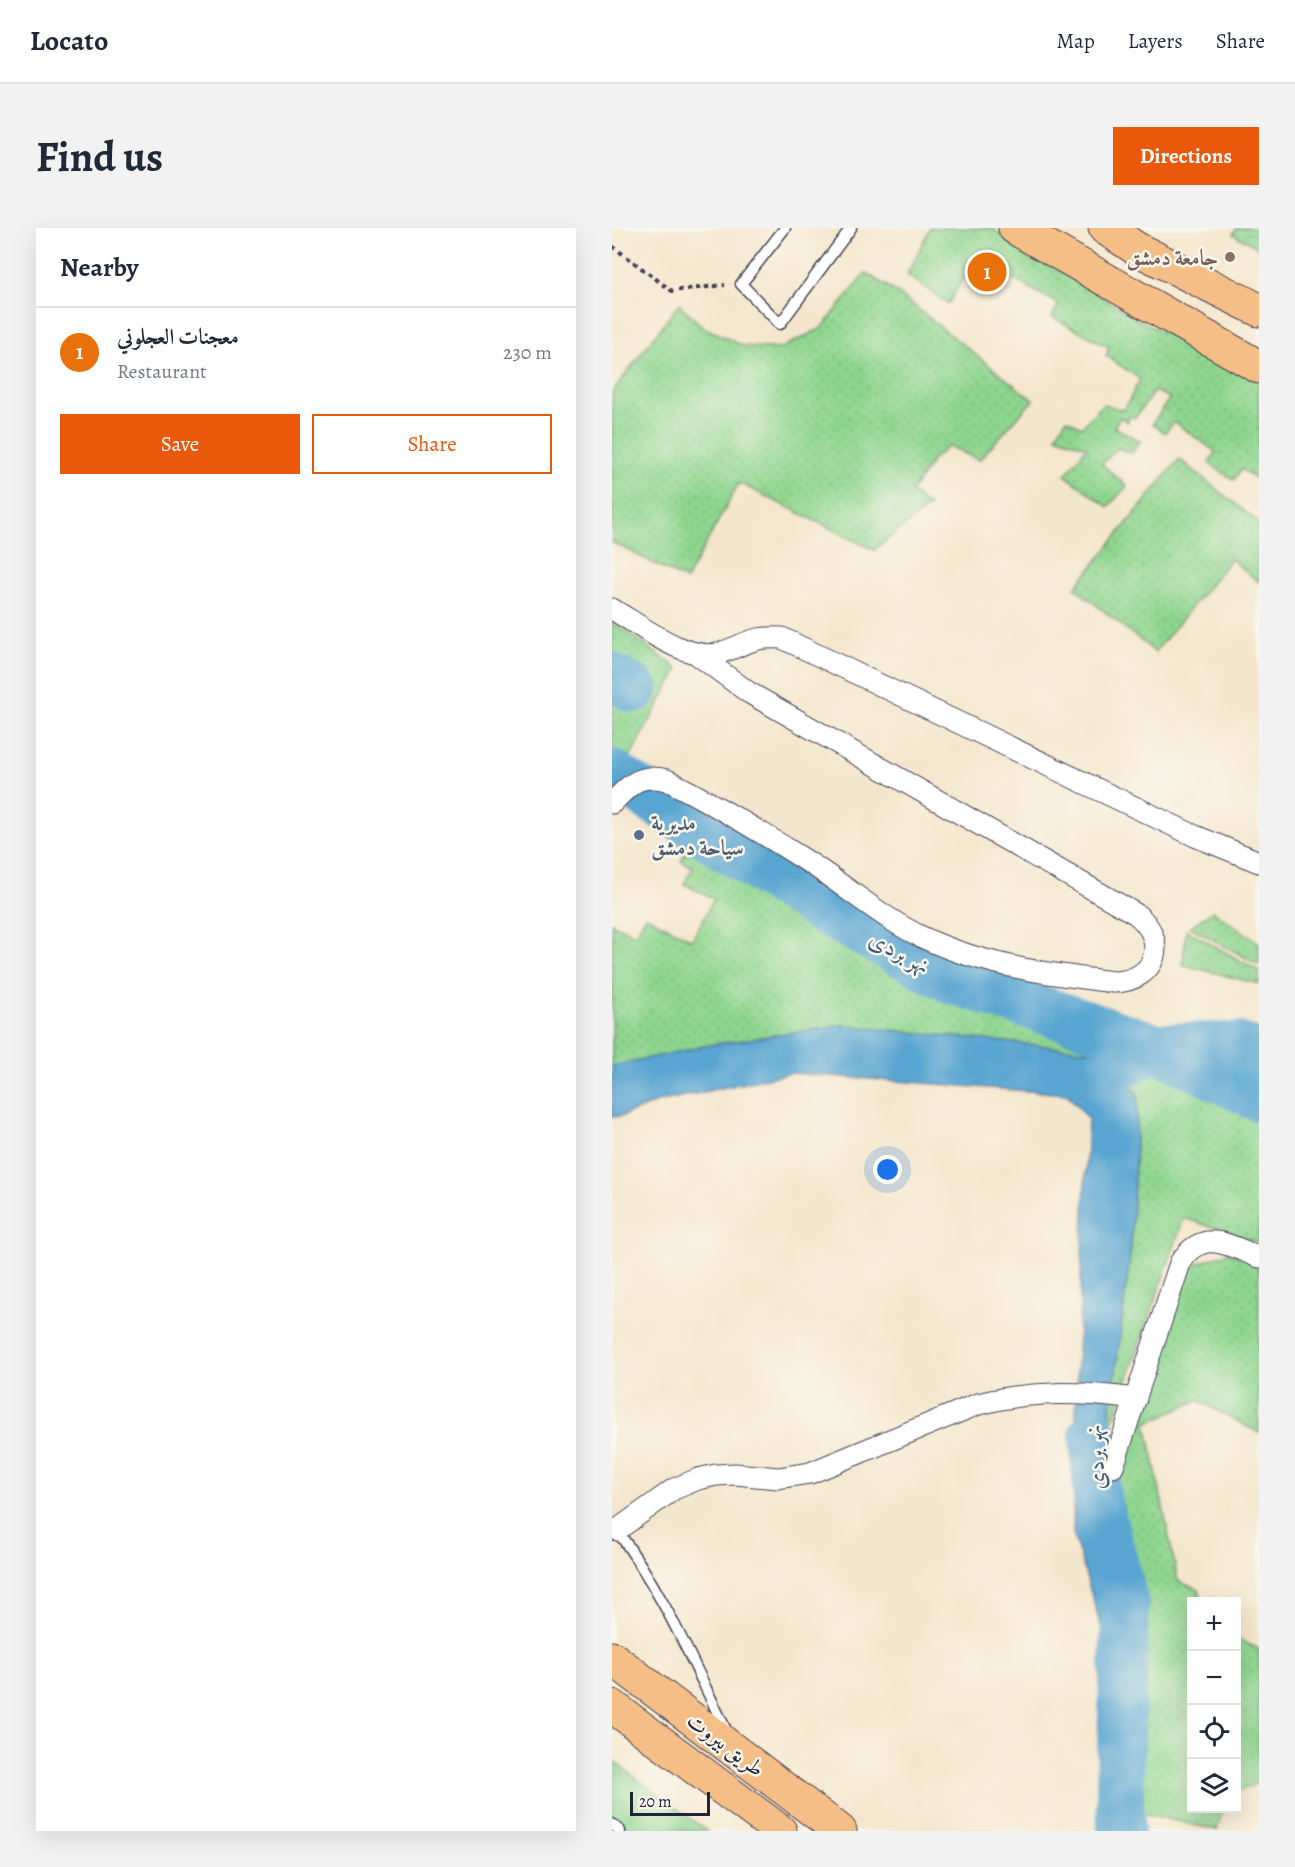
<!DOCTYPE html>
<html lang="en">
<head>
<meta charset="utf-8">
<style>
	body { margin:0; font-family:Alegreya,Amiri,serif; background:#f2f2f3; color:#1f2937 }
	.controls { position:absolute; right:18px; bottom:18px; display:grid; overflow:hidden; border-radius:0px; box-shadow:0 6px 24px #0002 }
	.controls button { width:54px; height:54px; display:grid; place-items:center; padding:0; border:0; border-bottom:2px solid #e0e1e3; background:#fff; color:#1f2937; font:30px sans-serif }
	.scale { position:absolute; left:18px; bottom:15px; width:80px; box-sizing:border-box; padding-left:6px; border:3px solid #22223b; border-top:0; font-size:16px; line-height:21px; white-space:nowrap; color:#22223b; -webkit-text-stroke:4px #fbf7ec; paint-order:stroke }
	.you { position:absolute; left:276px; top:942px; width:21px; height:21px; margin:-15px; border:4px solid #fff; border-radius:50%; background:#1a73e8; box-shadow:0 0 0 9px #1a73e833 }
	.badge { display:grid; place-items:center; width:39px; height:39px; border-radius:50%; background:#ea580c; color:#fff; font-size:20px; font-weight:700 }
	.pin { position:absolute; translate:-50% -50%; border:3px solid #fff; box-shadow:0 2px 6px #0006 }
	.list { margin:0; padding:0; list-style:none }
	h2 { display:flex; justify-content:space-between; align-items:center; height:78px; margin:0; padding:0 24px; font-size:26px }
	h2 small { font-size:20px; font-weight:400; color:#747a83 }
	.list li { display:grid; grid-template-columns:39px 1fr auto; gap:18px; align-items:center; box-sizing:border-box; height:90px; padding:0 24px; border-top:2px solid #e0e1e3 }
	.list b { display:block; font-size:22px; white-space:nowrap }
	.list p { margin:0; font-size:20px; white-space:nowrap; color:#747a83 }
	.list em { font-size:20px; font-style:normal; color:#747a83 }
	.actions { display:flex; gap:12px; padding:18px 24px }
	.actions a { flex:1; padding:14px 0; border:2px solid #ea580c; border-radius:0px; text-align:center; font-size:21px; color:#ea580c }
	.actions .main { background:#ea580c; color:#fff }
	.icon { flex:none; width:33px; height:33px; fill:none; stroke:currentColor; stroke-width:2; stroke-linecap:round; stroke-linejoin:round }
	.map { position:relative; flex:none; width:647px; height:1603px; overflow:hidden; border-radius:0px }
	header { display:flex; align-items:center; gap:36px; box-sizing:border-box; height:84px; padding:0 30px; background:#fff; border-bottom:2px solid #e0e1e3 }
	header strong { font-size:28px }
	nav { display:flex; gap:33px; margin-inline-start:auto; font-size:21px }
	.intro { display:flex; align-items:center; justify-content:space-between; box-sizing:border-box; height:144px; padding:0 36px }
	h1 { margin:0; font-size:42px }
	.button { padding:15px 27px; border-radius:0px; background:#ea580c; color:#fff; font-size:21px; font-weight:700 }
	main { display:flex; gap:36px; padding:0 36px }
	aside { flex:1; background:#fff; border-radius:0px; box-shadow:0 6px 24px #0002 }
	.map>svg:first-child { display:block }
</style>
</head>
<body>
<header>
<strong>Locato</strong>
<nav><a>Map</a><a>Layers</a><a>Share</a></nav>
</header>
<div class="intro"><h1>Find us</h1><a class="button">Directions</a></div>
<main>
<aside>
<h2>Nearby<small></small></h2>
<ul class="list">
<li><span class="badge" style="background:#e8710a">1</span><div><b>معجنات العجلوني</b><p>Restaurant</p></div><em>230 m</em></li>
</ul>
<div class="actions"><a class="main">Save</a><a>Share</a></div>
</aside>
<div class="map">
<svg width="647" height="1603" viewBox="0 0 647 1603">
	<defs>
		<pattern id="grass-dots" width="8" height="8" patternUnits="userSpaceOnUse" patternTransform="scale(1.5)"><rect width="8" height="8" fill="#8ed58f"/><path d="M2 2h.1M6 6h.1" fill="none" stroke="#7ab77c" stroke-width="1.8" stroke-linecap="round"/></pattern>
		<pattern id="park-crowns" width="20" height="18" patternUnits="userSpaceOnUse" patternTransform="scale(1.5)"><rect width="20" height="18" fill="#8ed58f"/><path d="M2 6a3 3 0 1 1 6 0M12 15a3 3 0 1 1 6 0" fill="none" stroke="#7ab77c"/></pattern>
	</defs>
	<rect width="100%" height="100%" fill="#fbf7ec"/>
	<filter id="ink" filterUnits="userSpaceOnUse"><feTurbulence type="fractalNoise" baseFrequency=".0167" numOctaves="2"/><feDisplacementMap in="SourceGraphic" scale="12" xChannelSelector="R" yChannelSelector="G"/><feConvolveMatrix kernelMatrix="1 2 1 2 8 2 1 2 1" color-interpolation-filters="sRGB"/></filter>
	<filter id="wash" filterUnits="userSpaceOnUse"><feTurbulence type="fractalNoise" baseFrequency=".008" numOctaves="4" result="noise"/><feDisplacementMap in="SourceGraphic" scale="24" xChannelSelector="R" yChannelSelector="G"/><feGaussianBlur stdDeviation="1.35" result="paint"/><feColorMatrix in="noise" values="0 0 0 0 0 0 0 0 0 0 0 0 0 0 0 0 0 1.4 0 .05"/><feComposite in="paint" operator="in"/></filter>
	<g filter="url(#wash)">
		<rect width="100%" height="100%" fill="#f4e6cc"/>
		<path fill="url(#grass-dots)" stroke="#587c65" stroke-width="1.5" d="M318 0H379L527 92 647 150V252L629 241 622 252 597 235 604 224 562 194 553 205 540 196 558 170 542 163 523 190 517 188 516 194 508 189 502 199 528 213 520 225 505 220 490 236 515 258 496 279 453 247 475 219 444 208 454 191 470 199 491 176 512 182 528 151 494 128 497 119 440 89 447 76 394 47 389 57 358 39 336 76 298 49 295 47Z
			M254 45 287 66 421 172 367 232 337 218 322 230 299 264 317 278 262 322 127 255 74 352 0 314V164L67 76 91 99 131 118 167 121 210 100Z
			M567 231 647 295V354L619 331 543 424 463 360Z
			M0 393 66 441 11 542 0 534Z
			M85 603 190 682 332 768 487 811 647 884V1015L572 990 502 1190 497 1196 519 1020 526 866 480 823 0 838V695L23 707 34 688 80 712 102 671 72 656 81 639 69 633Z
			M601 683 647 715V737L578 699Z
			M574 702 647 743V756L571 737Z
			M617 1024 647 1037V1205L586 1172 534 1195 566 1353 587 1362 590 1373 580 1374V1580L611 1581 605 1602 520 1583 523 1373 494 1249 503 1242 576 1039Z
			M625 1411 647 1421V1554L625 1564Z"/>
		<path fill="url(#park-crowns)" stroke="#587c65" stroke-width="1.5" d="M625 0H647V20L621 6Z
			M0 1532 95 1603H0Z"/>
		<path fill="#58a5d1" stroke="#3d6486" stroke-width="1.5" d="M230 797 481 823 526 866 519 1020 501 1165 485 1270 513 1376 508 1557 509 1603H486L497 1425 461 1305 465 1142 476 890 455 866 179 845 45 874 11 888 0 889V838L97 817Z"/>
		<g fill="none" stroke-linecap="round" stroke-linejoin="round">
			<path stroke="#58a5d1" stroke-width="48" d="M0 449 22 461
				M0 545 215 685 337 751 543 819 647 870
				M484 852 543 819 626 818 647 825
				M481 1207 485 1270 513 1376 508 1557 509 1603"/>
		</g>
	</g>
	<g filter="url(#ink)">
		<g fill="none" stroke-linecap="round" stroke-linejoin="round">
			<defs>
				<path id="lane" d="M173 0 129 56 168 96 239 0
					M3 1300C50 1362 81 1435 115 1504
					M0 1596 8 1603"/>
				<path id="street" d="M0 381C28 397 76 435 108 425 136 416 138 408 170 410L583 608 647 634
					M0 575C19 556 27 545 55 552 102 576 149 604 193 632 233 657 269 690 312 710 372 738 437 746 502 754 545 753 557 712 524 686L136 464 86 427
					M501 1239 568 1035C591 999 615 1017 647 1029
					M5 1302 62 1261 86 1251 104 1247 123 1246 166 1250 198 1245 366 1176C421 1162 468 1164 524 1171"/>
				<path id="primary" d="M403 0 647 139
					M493 0 525 21 647 82
					M0 1430 228 1603
					M0 1478 168 1603"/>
			</defs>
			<use href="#lane" stroke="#423f51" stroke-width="13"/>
			<use href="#street" stroke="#423f51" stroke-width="23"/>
			<use href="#primary" stroke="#423f51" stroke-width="35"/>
			<path stroke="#423f51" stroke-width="4" stroke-dasharray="4.5 4.5" stroke-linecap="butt" d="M0 18 60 63 113 57"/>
			<use href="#lane" stroke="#fff" stroke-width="10"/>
			<use href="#street" stroke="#fff" stroke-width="21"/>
			<use href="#primary" stroke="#f6be87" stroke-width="33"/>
		</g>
	</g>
	<circle fill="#8d6e63" stroke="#fbf7ec" stroke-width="2" cx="618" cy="29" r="6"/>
	<circle fill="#5c6f8a" stroke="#fbf7ec" stroke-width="2" cx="27" cy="607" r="6"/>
	<g text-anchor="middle" stroke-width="5" stroke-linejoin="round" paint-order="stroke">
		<g font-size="22" font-weight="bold" fill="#785e54" stroke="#fbf7ec" text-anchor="end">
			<text x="606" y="37">جامعة دمشق</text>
		</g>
		<g font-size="22" font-weight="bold" fill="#4e5e75" stroke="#fbf7ec" text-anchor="start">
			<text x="39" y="602">مديرية<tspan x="39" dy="25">سياحة دمشق</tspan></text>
		</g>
		<g font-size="22" fill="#22223b" stroke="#fbf7ec">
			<text transform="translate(114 1516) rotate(37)" y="8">طريق بيروت</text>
		</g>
		<g font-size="24" font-style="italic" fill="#385677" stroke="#fbf7ec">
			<text transform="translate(288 724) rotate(28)" y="8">نهر بردى</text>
			<text transform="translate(483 1229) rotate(-94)" y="8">نهر بردى</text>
		</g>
	</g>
</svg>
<div class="controls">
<button>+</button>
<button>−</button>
<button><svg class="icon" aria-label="locate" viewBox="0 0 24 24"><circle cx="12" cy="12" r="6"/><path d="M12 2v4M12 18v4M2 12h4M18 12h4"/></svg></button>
<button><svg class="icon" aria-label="layers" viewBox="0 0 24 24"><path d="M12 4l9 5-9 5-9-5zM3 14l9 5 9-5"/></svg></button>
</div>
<div class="scale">20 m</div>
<div class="you"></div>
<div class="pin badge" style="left:375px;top:44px;background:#e8710a">1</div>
</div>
</main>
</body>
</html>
